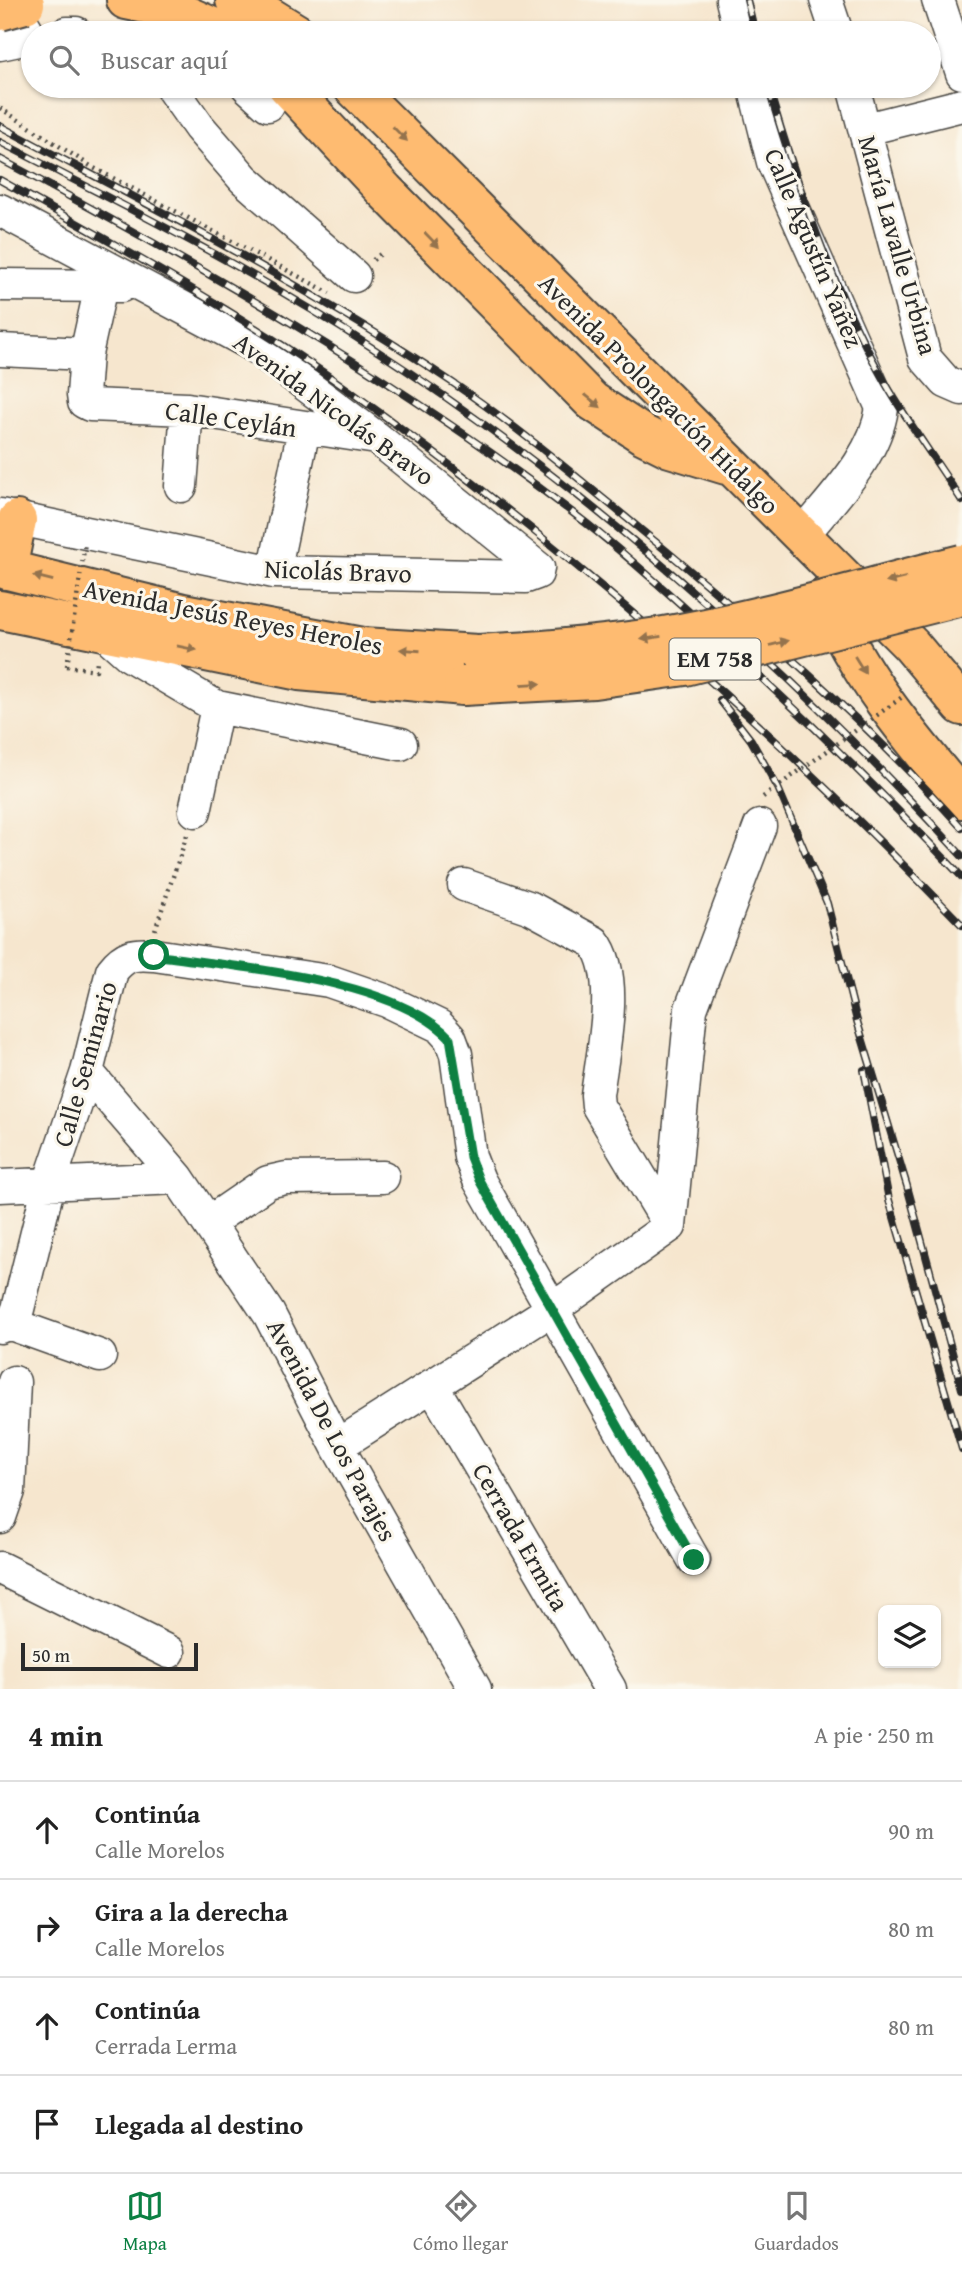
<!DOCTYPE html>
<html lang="es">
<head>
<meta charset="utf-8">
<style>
	body { margin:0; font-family:"Gentium Book Plus",serif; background:#f6f6f6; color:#222 }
	.controls { position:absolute; right:21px; bottom:21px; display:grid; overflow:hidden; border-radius:10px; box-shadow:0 2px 5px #0004 }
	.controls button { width:63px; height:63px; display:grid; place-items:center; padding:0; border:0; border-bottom:2px solid #e0e0e0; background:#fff; color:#222; font:35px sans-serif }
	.scale { position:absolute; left:21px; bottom:18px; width:177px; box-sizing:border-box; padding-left:7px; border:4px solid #2b2b2b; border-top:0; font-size:19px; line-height:24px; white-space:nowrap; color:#2b2b2b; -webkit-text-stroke:5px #fbf7ec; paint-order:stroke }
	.stop { position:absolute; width:21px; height:21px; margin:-16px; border:5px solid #0b8043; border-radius:50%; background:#fff }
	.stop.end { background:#0b8043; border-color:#fff; box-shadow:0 2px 7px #0008 }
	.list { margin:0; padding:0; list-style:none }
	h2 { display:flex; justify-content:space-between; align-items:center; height:91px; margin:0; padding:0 28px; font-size:30px }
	h2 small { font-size:23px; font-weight:400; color:#767676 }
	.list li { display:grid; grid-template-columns:46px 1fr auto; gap:21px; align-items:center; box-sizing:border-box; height:98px; padding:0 28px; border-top:2px solid #e0e0e0 }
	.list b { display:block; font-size:26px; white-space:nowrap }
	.list p { margin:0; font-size:23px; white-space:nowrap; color:#767676 }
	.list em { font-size:23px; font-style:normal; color:#767676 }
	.icon { flex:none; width:38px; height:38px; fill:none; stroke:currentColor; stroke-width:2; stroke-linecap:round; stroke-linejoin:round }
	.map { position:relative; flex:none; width:962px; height:1689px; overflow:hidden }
	.search { position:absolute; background:#fff; box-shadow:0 2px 5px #0004; left:21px; right:21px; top:21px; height:77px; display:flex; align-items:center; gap:18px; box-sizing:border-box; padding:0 24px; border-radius:38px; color:#767676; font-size:26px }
	.sheet { height:483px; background:#fff }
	nav { display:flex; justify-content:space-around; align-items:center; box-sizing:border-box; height:98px; border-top:2px solid #e0e0e0; background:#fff; font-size:19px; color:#767676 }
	nav a { display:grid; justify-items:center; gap:4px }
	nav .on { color:#0b8043 }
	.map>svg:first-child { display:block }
</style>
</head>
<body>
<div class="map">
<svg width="962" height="1689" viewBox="0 0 962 1689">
	<rect width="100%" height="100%" fill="#fbf7ec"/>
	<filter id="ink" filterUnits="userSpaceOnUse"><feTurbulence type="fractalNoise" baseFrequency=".0143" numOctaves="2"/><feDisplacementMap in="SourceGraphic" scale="14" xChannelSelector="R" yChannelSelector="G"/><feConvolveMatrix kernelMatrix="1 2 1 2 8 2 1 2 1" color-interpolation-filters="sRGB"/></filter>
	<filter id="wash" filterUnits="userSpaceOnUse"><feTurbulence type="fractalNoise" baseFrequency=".00686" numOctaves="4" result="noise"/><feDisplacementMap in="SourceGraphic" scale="28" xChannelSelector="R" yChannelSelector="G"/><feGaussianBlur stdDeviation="1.57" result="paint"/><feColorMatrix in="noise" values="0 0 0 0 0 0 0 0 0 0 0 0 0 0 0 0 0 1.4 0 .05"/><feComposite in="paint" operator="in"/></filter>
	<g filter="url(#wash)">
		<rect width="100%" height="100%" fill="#f6e6ce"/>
	</g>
	<g filter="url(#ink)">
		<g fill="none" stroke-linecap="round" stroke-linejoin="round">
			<defs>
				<path id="minor" d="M9 0 31 37
					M732 0 740 33
					M826 0 837 33
					M938 0 962 73
					M67 33H76
					M0 44 33 37
					M170 86 199 127 244 179 354 276
					M247 86 268 105
					M754 86 773 162 882 408C875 458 832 498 802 536
					M853 86 925 358 946 382 962 389
					M866 129 962 105
					M0 210 251 344 378 439 538 568 537 573 526 577 274 572 0 515
					M0 285 121 286
					M101 286 86 354 83 395 84 402 90 405 187 409 377 438
					M0 350 86 354
					M181 486 187 409
					M274 572 304 429
					M102 631 129 655 217 707 195 811
					M217 707 401 744
					M464 885 531 908 594 942C621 977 602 1054 597 1095L598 1106 670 1226
					M87 1072 178 1178 269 1314 337 1446 475 1689
					M0 1186 178 1178
					M208 1223 268 1182 286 1178 383 1177
					M8 1323 100 1356
					M0 1327 13 1320 18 1309 49 1184 87 1072 112 971C124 955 134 953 154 955L329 981 387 1001 439 1026 450 1038 456 1054 470 1157 479 1180 694 1560
					M432 1385 610 1689
					M337 1446 554 1308 670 1226 691 1009 760 826
					M0 1517 9 1491 14 1382
					M0 1568 169 1652"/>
				<path id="highway" d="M126 0 174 10 226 33
					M235 0 262 12 296 33
					M287 86 385 191 592 401 642 434 670 448 726 465
					M352 86 911 645 962 706
					M0 568 183 613 363 647 478 654
					M7 570 17 520
					M825 597C856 673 910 737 962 799
					M0 610 299 671 463 686"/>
			</defs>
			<use href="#minor" stroke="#494743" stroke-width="35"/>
			<use href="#highway" stroke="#494743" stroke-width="42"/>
			<path stroke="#494743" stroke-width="4.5" stroke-dasharray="2 5" stroke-linecap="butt" d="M0 108 92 167 330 293
				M373 260 383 252
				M67 666 96 670 97 661
				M155 930 187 835"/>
			<use href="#minor" stroke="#fff" stroke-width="32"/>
			<use href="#highway" stroke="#febb71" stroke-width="38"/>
			<defs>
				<path id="rail" d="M747 0 755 33
					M768 86C798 188 833 291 886 384 909 424 937 462 962 501
					M0 126C152 207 307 285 450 381 517 426 578 478 640 529 753 622 864 719 962 828
					M0 142C125 206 253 270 371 347 589 488 787 665 962 856
					M0 159C200 266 397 378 577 516 619 548 658 584 697 619 789 701 877 787 962 877
					M0 180C118 246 237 311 347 389 568 547 774 729 962 925
					M720 700 751 740 778 788 827 903 857 1021 907 1186 962 1389
					M864 1070 889 1200 962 1449"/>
			</defs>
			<use href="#rail" stroke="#2b2b2b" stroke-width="8"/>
			<use href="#rail" stroke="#fbf7ec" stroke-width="5" stroke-dasharray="16" stroke-linecap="butt"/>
			<defs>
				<path id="major-bridge" d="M0 11 25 4"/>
				<path id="highway-bridge" d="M478 654C538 651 598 646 658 637 760 620 861 589 962 564
					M463 686 594 679 685 666 962 596"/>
			</defs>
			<use href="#major-bridge" stroke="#494743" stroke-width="42" stroke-linecap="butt"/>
			<use href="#highway-bridge" stroke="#494743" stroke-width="42" stroke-linecap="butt"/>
			<path stroke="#494743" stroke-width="4.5" stroke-dasharray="2 5" stroke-linecap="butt" d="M67 666 85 543
				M763 797 905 695"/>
			<use href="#major-bridge" stroke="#febb71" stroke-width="38"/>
			<use href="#highway-bridge" stroke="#febb71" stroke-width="38"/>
		</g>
		<defs><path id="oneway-solid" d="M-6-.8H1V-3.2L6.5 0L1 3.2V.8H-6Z" transform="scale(1.75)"/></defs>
		<g fill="#94734e">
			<use href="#oneway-solid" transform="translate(400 134) rotate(45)"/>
			<use href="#oneway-solid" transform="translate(432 240) rotate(46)"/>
			<use href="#oneway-solid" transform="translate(593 401) rotate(39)"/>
			<use href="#oneway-solid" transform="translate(43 578) rotate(-166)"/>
			<use href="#oneway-solid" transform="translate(896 580) rotate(166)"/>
			<use href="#oneway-solid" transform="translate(651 638) rotate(171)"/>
			<use href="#oneway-solid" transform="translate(779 643) rotate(-14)"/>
			<use href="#oneway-solid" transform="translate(187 648) rotate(12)"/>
			<use href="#oneway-solid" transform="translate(410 650) rotate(-176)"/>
			<use href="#oneway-solid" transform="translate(860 665) rotate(58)"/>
			<use href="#oneway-solid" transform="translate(531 684) rotate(-3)"/>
		</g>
	</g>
	<g fill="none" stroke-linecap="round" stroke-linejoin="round" filter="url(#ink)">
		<path stroke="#0b8043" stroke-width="9" d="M154 955C234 967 393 978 450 1038L470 1157 479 1180 694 1560"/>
	</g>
	<g text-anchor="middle" stroke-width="6" stroke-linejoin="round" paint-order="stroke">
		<rect fill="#fbf7ec" stroke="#696865" stroke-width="2" x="669.5" y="638.5" width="91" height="41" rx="5"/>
		<g font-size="24" font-weight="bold" fill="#2b2b2b">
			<text x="715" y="667">EM 758</text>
		</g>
		<g font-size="26" fill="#2b2b2b" stroke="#fbf7ec">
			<text transform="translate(898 245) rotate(74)" y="9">María Lavalle Urbina</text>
			<text transform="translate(814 248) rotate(67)" y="9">Calle Agustín Yañez</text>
			<text transform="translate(659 394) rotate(45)" y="9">Avenida Prolongación Hidalgo</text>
			<text transform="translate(334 409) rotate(36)" y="9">Avenida Nicolás Bravo</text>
			<text transform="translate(231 419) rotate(8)" y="9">Calle Ceylán</text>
			<text transform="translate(338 571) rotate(2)" y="9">Nicolás Bravo</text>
			<text transform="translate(233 617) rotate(11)" y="9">Avenida Jesús Reyes Heroles</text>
			<text transform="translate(85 1064) rotate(-74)" y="9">Calle Seminario</text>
			<text transform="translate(332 1430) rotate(62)" y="9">Avenida De Los Parajes</text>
			<text transform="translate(521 1537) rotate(60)" y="9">Cerrada Ermita</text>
		</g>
	</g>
</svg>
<div class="controls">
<button><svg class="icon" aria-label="layers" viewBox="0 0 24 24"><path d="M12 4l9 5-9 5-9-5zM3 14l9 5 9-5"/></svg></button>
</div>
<div class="scale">50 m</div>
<div class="stop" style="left:154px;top:955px"></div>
<div class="stop end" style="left:694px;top:1560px"></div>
<div class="search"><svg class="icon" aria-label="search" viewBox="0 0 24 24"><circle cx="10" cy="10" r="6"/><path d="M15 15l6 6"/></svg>Buscar aquí</div>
</div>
<section class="sheet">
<h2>4 min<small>A pie · 250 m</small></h2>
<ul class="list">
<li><svg class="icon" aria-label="ahead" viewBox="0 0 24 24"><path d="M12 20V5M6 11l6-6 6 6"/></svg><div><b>Continúa</b><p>Calle Morelos</p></div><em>90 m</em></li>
<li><svg class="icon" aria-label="right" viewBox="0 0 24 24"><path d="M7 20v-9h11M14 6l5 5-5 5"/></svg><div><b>Gira a la derecha</b><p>Calle Morelos</p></div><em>80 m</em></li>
<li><svg class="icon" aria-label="ahead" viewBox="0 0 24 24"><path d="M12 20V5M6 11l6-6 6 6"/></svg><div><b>Continúa</b><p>Cerrada Lerma</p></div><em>80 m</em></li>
<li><svg class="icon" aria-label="arrive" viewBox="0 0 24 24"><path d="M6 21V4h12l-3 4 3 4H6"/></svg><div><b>Llegada al destino</b></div></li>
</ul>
</section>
<nav>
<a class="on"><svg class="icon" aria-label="map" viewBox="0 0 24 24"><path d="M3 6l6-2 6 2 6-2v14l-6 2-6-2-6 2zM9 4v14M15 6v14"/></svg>Mapa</a>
<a><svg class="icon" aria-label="directions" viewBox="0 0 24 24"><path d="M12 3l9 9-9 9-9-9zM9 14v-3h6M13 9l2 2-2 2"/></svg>Cómo llegar</a>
<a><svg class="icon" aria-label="saved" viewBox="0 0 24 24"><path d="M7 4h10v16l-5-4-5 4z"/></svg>Guardados</a>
</nav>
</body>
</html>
